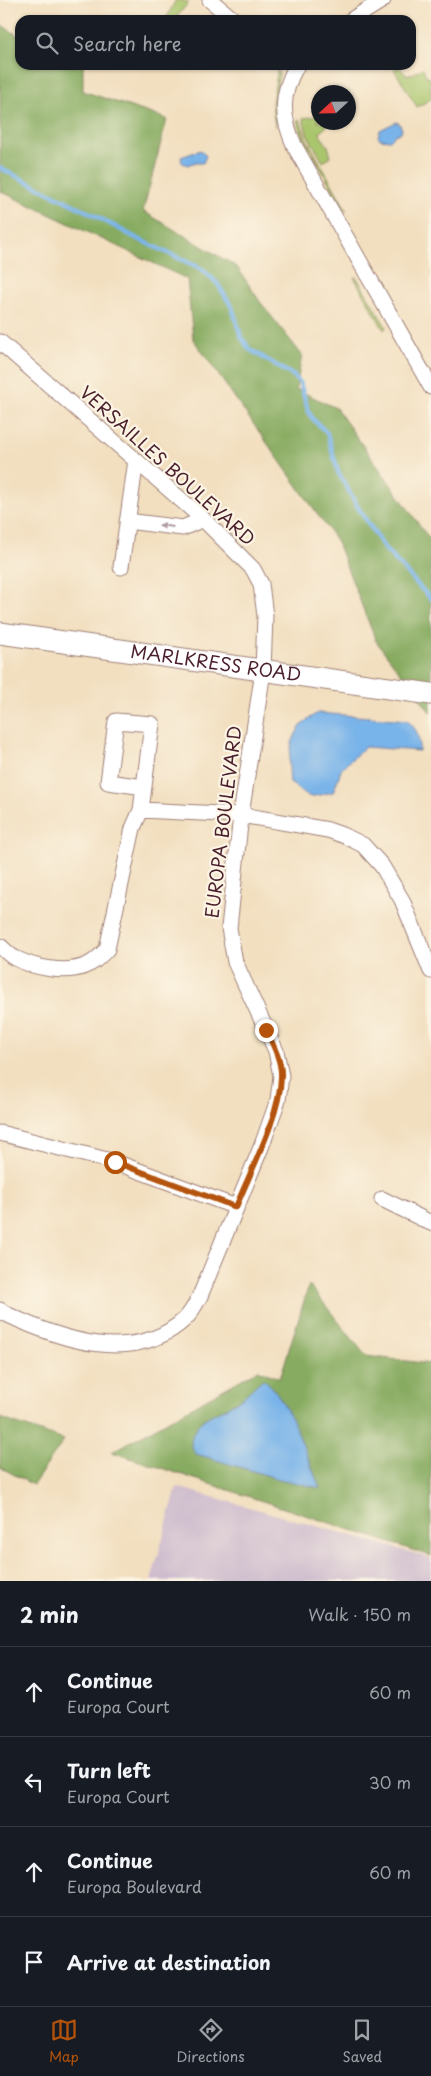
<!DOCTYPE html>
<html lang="en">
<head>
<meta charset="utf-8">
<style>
	body { margin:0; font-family:"Playpen Sans",sans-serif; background:#242831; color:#f1f3f6 }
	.compass { position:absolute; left:311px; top:85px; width:45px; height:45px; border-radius:50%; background:#171b24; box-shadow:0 1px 4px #0004; rotate:248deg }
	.stop { position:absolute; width:15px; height:15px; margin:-11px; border:4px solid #b45309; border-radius:50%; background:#fff }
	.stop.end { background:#b45309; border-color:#fff; box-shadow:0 1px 5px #0008 }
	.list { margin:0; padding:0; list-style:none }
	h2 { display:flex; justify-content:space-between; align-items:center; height:65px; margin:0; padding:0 20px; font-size:21px }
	h2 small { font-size:16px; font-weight:400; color:#9ea1a6 }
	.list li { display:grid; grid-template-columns:32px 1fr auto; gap:15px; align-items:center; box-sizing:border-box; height:90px; padding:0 20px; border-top:1px solid #363941 }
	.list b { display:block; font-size:19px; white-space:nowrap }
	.list p { margin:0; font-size:16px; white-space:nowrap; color:#9ea1a6 }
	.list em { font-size:16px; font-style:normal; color:#9ea1a6 }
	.icon { flex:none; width:28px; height:28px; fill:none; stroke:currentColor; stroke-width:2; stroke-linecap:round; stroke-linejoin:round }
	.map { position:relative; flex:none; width:431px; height:1581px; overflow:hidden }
	.search { position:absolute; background:#171b24; box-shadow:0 1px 4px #0004; left:15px; right:15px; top:15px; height:55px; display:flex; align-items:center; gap:12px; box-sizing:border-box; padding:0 18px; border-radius:15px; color:#9ea1a6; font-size:19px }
	.sheet { height:425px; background:#171b24 }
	nav { display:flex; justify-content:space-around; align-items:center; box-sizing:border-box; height:70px; border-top:1px solid #363941; background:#171b24; font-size:14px; color:#9ea1a6 }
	nav a { display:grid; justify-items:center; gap:2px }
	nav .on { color:#b45309 }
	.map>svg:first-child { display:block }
</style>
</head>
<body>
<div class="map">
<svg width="431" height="1581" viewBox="0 0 431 1581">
	<rect width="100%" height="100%" fill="#fcf5e5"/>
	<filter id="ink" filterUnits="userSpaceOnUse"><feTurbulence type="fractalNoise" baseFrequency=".02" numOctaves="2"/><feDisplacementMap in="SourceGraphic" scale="10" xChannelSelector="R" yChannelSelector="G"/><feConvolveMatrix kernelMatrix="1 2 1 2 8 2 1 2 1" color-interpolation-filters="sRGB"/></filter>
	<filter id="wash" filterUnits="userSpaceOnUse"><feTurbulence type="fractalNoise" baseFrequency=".0096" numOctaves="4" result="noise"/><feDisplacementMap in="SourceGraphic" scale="20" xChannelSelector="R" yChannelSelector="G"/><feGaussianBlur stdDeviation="1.12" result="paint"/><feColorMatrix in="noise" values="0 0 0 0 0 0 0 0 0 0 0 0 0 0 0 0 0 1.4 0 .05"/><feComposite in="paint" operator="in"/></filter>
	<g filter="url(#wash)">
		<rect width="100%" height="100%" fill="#f2dfc0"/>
		<path fill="#cfbdce" d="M177 1487 431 1558V1581H151Z"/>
		<path fill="#aac66d" stroke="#7a724c" d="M176 0 189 2 174 20H165Z
			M275 65 278 66 279 75 274 100 276 125 275 127 272 103 277 73Z
			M399 67 406 75 413 74 423 68 426 76 431 79V99L417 107 394 69Z
			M318 116V122L325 123 327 126 321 131 320 135 328 146 331 157 323 162 307 134 303 118Z
			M300 120 306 138 347 211 344 210 303 137 297 121Z
			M354 277 357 278 386 327 384 330Z"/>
		<path fill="#87ab60" stroke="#686546" d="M0 24 20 37V65H83V91L167 119 143 211 237 267 261 303 302 355 296 389 336 408 431 541V713L376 641 336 540 193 339 187 279 0 191Z
			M309 1285 366 1356 431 1364V1556L112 1452 258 1370 280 1378Z
			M0 1418 64 1440 33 1485 0 1467Z"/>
		<path fill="#78b3e9" stroke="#61698a" d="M396 122 399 123 402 129 401 132 395 135 390 140 380 139 378 136 380 130Z
			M201 150 206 156 203 163H192L188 165 182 163 181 157Z
			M318 713 407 720C417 728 420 738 419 751L365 747 342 768 333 792 310 797 290 783C287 754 290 727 318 713Z
			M263 1379C287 1394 308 1460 320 1488L279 1479 196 1454 191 1446C192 1417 214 1416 236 1402 246 1396 254 1386 263 1379Z"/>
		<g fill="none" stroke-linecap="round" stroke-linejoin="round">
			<path stroke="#78b3e9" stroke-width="4.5" d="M0 168 92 214 136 238 202 269 217 283 232 307 241 336 249 349 294 376 300 383 308 410 312 418 327 433 338 472 359 509 385 549 431 599"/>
		</g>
	</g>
	<g filter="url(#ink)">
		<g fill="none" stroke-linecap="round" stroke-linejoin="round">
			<defs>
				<path id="street" d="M210 0 234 20
					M351 20 383 0
					M297 65C280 95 281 116 295 147L431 387
					M0 342 203 519 253 569 261 584 265 616 263 671 241 815 229 928 235 962 276 1051 281 1076 278 1100 262 1145 200 1296C196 1303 192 1312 186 1318 135 1367 58 1339 4 1313L0 1310
					M127 521 183 528 203 519
					M121 567 136 460
					M141 810 152 724 116 721 108 782 144 787
					M0 946C5 950 10 956 15 958 35 968 65 974 85 966 94 963 100 956 107 949L133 828 141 810 241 815 328 830 345 836 363 845 382 866 402 900 431 971
					M0 1133 115 1162 236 1207
					M382 1199 431 1223"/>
				<g id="secondary">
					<path id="s1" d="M0 633 431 694"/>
				</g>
			</defs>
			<use href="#street" stroke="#9e7f76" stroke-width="17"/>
			<use href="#secondary" stroke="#9e7f76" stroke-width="23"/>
			<use href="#street" stroke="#fff" stroke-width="15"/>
			<use href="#secondary" stroke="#fff" stroke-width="21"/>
		</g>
		<defs><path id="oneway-solid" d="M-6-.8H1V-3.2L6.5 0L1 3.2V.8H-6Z" transform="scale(1.25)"/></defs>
		<use fill="#ae9aa0" href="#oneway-solid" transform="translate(166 526) rotate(-173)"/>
	</g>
	<g fill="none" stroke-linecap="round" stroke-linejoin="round" filter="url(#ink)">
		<path stroke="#b45309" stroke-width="6" d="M115 1162 236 1207C251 1170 280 1116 281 1077 282 1061 273 1045 266 1030"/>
	</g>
	<g text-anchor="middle" stroke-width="4.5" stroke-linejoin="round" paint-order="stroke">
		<g font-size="18" fill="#4a1f2b" stroke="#fcf5e5">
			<text transform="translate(167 466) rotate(42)" y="6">VERSAILLES BOULEVARD</text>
			<text dy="6" stroke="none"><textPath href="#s1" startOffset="218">MARLKRESS ROAD</textPath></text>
			<text transform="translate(224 822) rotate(-83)" y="6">EUROPA BOULEVARD</text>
		</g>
	</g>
</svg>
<svg class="compass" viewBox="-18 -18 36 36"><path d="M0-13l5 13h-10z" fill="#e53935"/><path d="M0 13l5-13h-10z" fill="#9ea1a6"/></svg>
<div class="stop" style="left:115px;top:1162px"></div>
<div class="stop end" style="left:266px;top:1030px"></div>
<div class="search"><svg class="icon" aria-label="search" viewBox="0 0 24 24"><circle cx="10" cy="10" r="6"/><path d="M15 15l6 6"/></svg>Search here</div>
</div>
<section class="sheet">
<h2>2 min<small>Walk · 150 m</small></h2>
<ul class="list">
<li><svg class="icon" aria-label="ahead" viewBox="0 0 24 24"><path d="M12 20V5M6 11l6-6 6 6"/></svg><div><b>Continue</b><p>Europa Court</p></div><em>60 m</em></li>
<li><svg class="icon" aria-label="left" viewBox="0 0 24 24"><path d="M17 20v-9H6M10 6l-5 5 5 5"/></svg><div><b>Turn left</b><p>Europa Court</p></div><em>30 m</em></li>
<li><svg class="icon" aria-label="ahead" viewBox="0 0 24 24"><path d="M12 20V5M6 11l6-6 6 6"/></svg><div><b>Continue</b><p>Europa Boulevard</p></div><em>60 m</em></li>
<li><svg class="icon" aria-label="arrive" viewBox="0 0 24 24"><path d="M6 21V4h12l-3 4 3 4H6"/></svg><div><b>Arrive at destination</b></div></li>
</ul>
</section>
<nav>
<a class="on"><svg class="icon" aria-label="map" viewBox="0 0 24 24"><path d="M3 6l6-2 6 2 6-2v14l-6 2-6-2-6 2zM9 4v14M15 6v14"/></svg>Map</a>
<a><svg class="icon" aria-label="directions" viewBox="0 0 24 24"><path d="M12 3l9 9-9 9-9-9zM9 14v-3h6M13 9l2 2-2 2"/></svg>Directions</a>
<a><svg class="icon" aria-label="saved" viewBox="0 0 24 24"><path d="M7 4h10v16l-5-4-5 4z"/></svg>Saved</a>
</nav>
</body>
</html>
